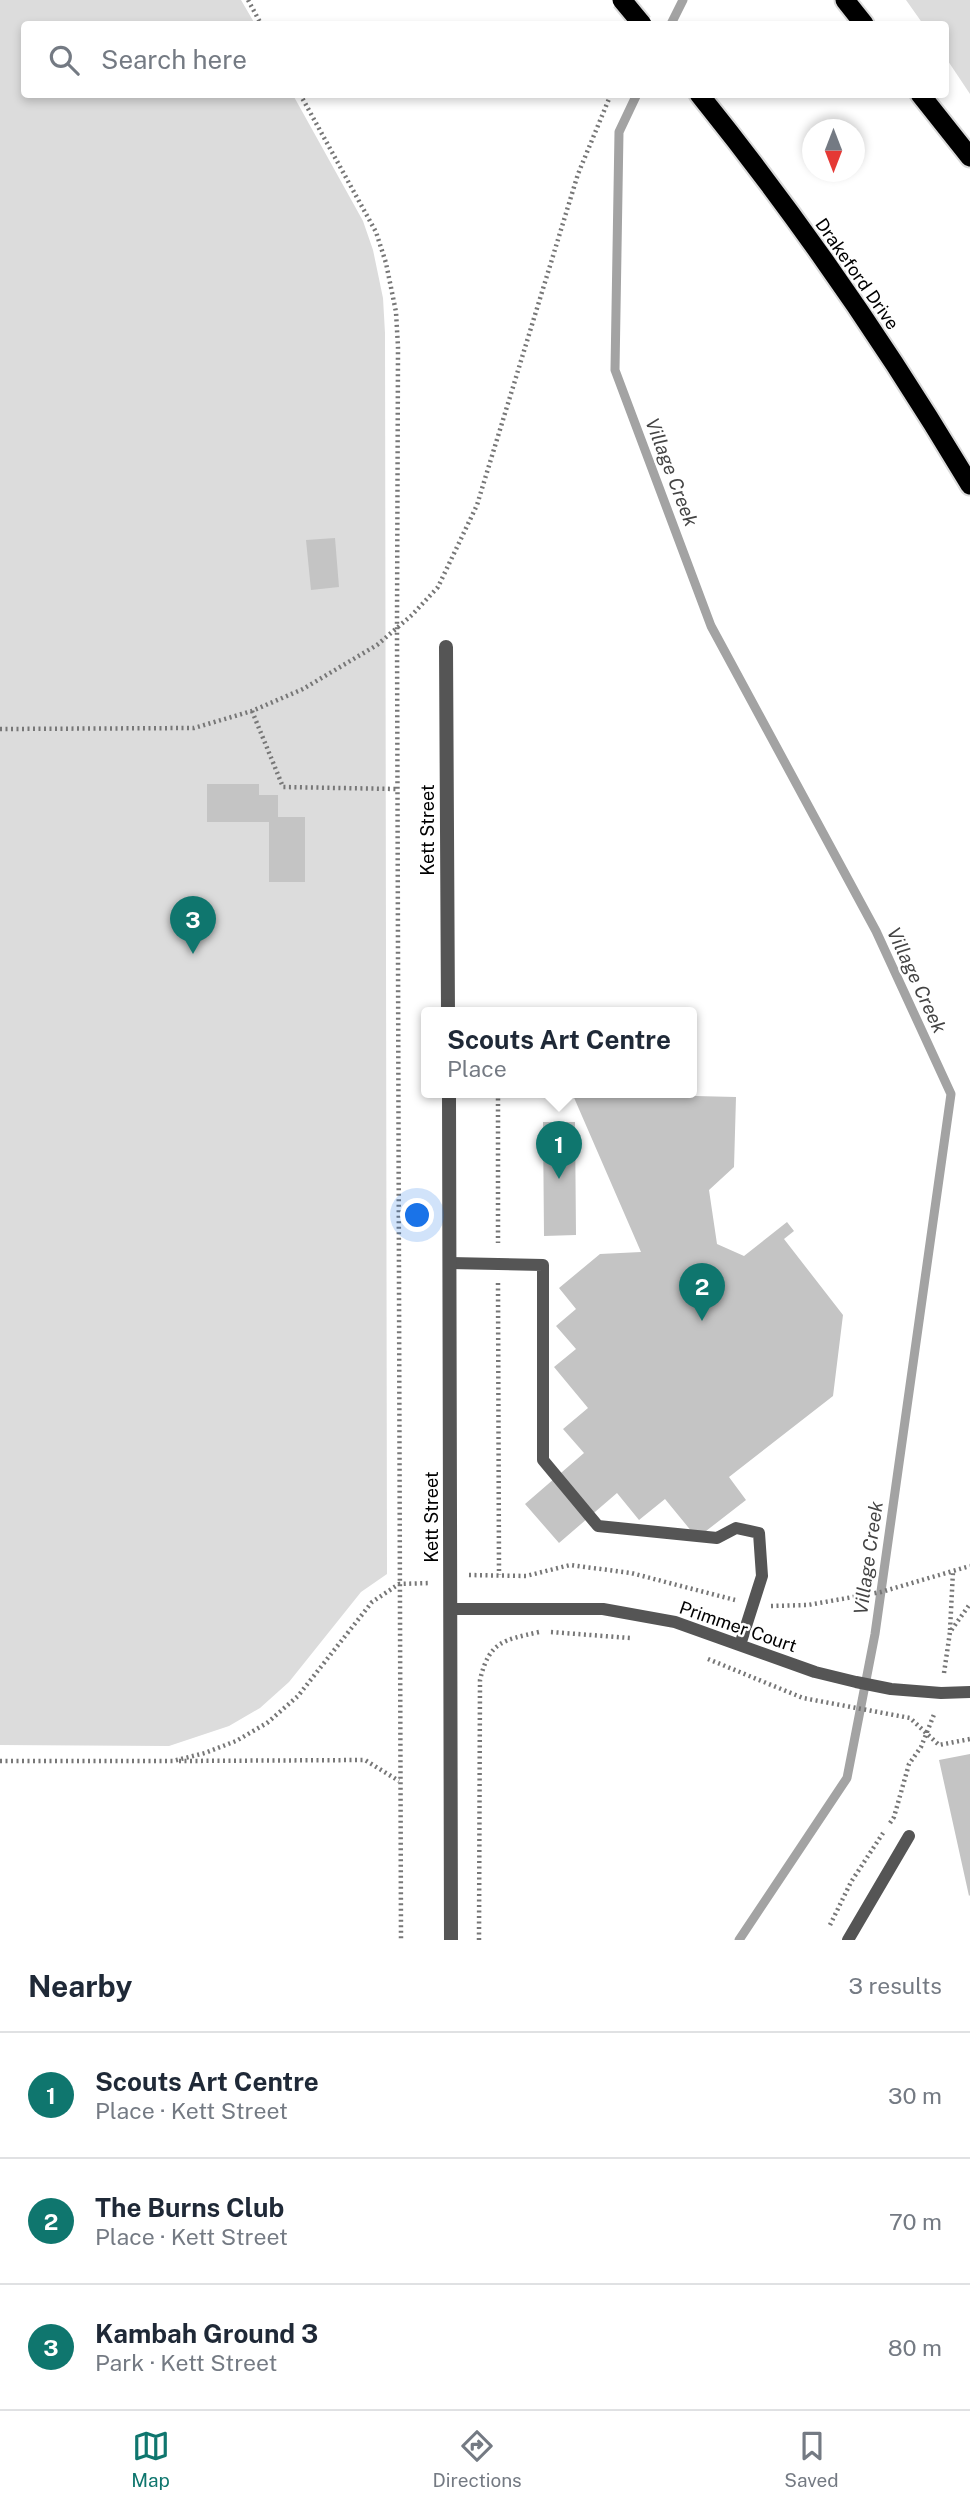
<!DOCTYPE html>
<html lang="en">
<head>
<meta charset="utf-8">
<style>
	body { margin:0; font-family:"Public Sans",sans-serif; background:#f6f6f7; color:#1f2937 }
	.compass { position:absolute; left:802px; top:119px; width:63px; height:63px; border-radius:50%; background:#fff; box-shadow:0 4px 10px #0003; rotate:180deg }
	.you { position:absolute; left:418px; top:1216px; width:24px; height:24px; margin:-18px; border:5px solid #fff; border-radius:50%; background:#1a73e8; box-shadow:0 0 0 10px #1a73e833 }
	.badge { display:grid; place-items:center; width:46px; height:46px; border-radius:50%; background:#0f766e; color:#fff; font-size:23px; font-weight:700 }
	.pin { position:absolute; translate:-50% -58px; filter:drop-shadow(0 2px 4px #0008) }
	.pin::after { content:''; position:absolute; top:37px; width:24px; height:21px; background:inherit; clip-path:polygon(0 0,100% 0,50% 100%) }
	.popup { position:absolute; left:421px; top:1007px; width:276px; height:91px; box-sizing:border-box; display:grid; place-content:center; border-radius:7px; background:#fff; filter:drop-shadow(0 2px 5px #0005); font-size:23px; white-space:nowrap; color:#747a83 }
	.popup b { font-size:26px; color:#1f2937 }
	.popup::after { content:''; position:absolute; left:50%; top:100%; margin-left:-14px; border:14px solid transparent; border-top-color:#fff }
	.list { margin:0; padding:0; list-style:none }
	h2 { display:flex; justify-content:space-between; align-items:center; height:91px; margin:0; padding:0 28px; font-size:30px }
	h2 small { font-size:23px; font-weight:400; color:#747a83 }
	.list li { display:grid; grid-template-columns:46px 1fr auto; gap:21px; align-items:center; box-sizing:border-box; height:126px; padding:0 28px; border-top:2px solid #e0e1e3 }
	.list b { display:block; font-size:26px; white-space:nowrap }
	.list p { margin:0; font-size:23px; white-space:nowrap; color:#747a83 }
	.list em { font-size:23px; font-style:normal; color:#747a83 }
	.icon { flex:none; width:38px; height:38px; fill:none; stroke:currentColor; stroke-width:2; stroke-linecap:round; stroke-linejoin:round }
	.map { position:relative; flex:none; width:970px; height:1940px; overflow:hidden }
	.search { position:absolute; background:#fff; box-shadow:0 4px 10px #0003; left:21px; right:21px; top:21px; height:77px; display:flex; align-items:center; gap:18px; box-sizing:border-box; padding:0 24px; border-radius:7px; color:#747a83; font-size:26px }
	.sheet { height:469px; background:#fff }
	nav { display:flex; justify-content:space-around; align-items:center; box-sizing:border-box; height:98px; border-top:2px solid #e0e1e3; background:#fff; font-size:19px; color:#747a83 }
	nav a { display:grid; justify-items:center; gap:4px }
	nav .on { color:#0f766e }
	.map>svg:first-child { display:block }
</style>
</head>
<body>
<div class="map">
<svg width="970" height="1940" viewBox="0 0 970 1940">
	<rect width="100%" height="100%" fill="#fff"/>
	<path fill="#dcdcdc" d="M0 0H241L255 24H24V94L293 95 363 221 373 250 383 298 385 333 387 1574 361 1592 289 1682 260 1708 229 1726 169 1746 0 1745Z
		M906 0H970V94L946 58V24H923Z"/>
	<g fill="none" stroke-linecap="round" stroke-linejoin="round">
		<path stroke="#a3a3a3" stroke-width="9" d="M671 24 683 0
			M637 94 619 132 615 370 711 626 876 931 951 1094 875 1634 847 1778 739 1940"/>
	</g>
	<path fill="#c4c4c4" d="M335 538 339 587 311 590 306 540Z
		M207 784H259V795H278V817H305V882H269V822H207Z
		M572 1093 736 1097 734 1167 709 1190 717 1244 744 1256 787 1222 794 1231 784 1239 843 1315 833 1396 729 1477 746 1500 697 1538 665 1499 639 1520 617 1493 559 1543 525 1504 584 1453 563 1429 588 1408 554 1367 576 1349 556 1326 576 1309 559 1288 600 1254 641 1252Z
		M543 1122H575L576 1235 544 1236Z
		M970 1754V1895L969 1896 939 1760Z"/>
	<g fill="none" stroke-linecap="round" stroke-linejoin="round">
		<defs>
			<path id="trunk" d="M845 0 864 24
				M699 94C798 217 889 349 970 485
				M920 94 970 157"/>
		</defs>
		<use href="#trunk" stroke="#dbdbdb" stroke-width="23"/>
		<path stroke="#777" stroke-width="4.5" stroke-dasharray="2 3.5" stroke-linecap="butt" d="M248 0 261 24
			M300 94 376 232 386 263 396 312 398 347 397 628 401 1940
			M252 711 283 787 397 789
			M0 729 194 728 252 711 303 689 377 645 412 615 438 587 477 505 578 174 611 94
			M498 1093V1243
			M498 1283 499 1575
			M469 1575 526 1576 570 1565 631 1573 735 1600
			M771 1606 808 1605 881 1592 970 1566
			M950 1630 953 1571
			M551 1632 630 1638
			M708 1659 803 1698 910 1718 939 1745 970 1739
			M944 1673 950 1632 970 1604
			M0 1761H173L205 1753 236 1741 267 1723 298 1696 372 1602 399 1584 430 1583
			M179 1761 365 1760 399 1781
			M890 1823 894 1817 909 1764 921 1747 935 1712
			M830 1925 851 1882 885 1830
			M479 1940 480 1680C489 1641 504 1640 539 1632"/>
		<path stroke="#555" stroke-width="12" d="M450 1263 543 1265V1460L598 1526 717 1538 736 1528 759 1533 762 1576 740 1645
			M451 1609H603L675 1622 815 1672 856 1682 891 1689 941 1693 970 1692
			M848 1940 909 1836"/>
		<path stroke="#555" stroke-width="14" d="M446 647 448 1013
			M449 1093 451 1940"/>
		<use href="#trunk" stroke="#000" stroke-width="19"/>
		<defs>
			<path id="trunk-bridge" d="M622 0 642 24"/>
		</defs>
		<use href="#trunk-bridge" stroke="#dbdbdb" stroke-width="23" stroke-linecap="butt"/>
		<use href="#trunk-bridge" stroke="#000" stroke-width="19"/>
	</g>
	<g text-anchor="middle" stroke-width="5" stroke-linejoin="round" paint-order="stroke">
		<g font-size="18" fill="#000" stroke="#fff">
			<text transform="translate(857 274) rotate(55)" y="6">Drakeford Drive</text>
			<text transform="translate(428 830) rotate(-90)" y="6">Kett Street</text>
			<text transform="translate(432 1517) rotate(-90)" y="6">Kett Street</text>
			<text transform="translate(738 1627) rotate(19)" y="6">Primmer Court</text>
		</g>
		<g font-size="19" font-style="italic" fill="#444" stroke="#fff">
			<text transform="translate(672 472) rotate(69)" y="7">Village Creek</text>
			<text transform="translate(917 980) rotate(65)" y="7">Village Creek</text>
			<text transform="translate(868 1558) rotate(-82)" y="7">Village Creek</text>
		</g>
	</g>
</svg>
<svg class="compass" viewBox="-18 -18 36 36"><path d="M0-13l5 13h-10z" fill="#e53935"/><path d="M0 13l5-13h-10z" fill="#747a83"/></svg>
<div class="you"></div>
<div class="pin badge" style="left:559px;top:1179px">1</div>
<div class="popup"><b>Scouts Art Centre</b>Place</div>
<div class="pin badge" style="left:702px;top:1321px">2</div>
<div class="pin badge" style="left:193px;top:954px">3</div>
<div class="search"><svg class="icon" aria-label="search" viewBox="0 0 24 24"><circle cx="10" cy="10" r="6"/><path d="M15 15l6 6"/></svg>Search here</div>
</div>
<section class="sheet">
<h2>Nearby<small>3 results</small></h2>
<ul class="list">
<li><span class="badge">1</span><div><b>Scouts Art Centre</b><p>Place · Kett Street</p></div><em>30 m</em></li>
<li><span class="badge">2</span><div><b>The Burns Club</b><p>Place · Kett Street</p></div><em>70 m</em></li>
<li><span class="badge">3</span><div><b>Kambah Ground 3</b><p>Park · Kett Street</p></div><em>80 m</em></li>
</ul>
</section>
<nav>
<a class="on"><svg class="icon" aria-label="map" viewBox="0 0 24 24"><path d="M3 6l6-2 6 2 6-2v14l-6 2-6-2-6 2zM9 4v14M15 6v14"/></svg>Map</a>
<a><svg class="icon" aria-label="directions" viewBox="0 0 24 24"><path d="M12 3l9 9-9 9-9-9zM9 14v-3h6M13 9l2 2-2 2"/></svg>Directions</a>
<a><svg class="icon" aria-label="saved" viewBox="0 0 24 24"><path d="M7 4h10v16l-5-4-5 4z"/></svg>Saved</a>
</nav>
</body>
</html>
